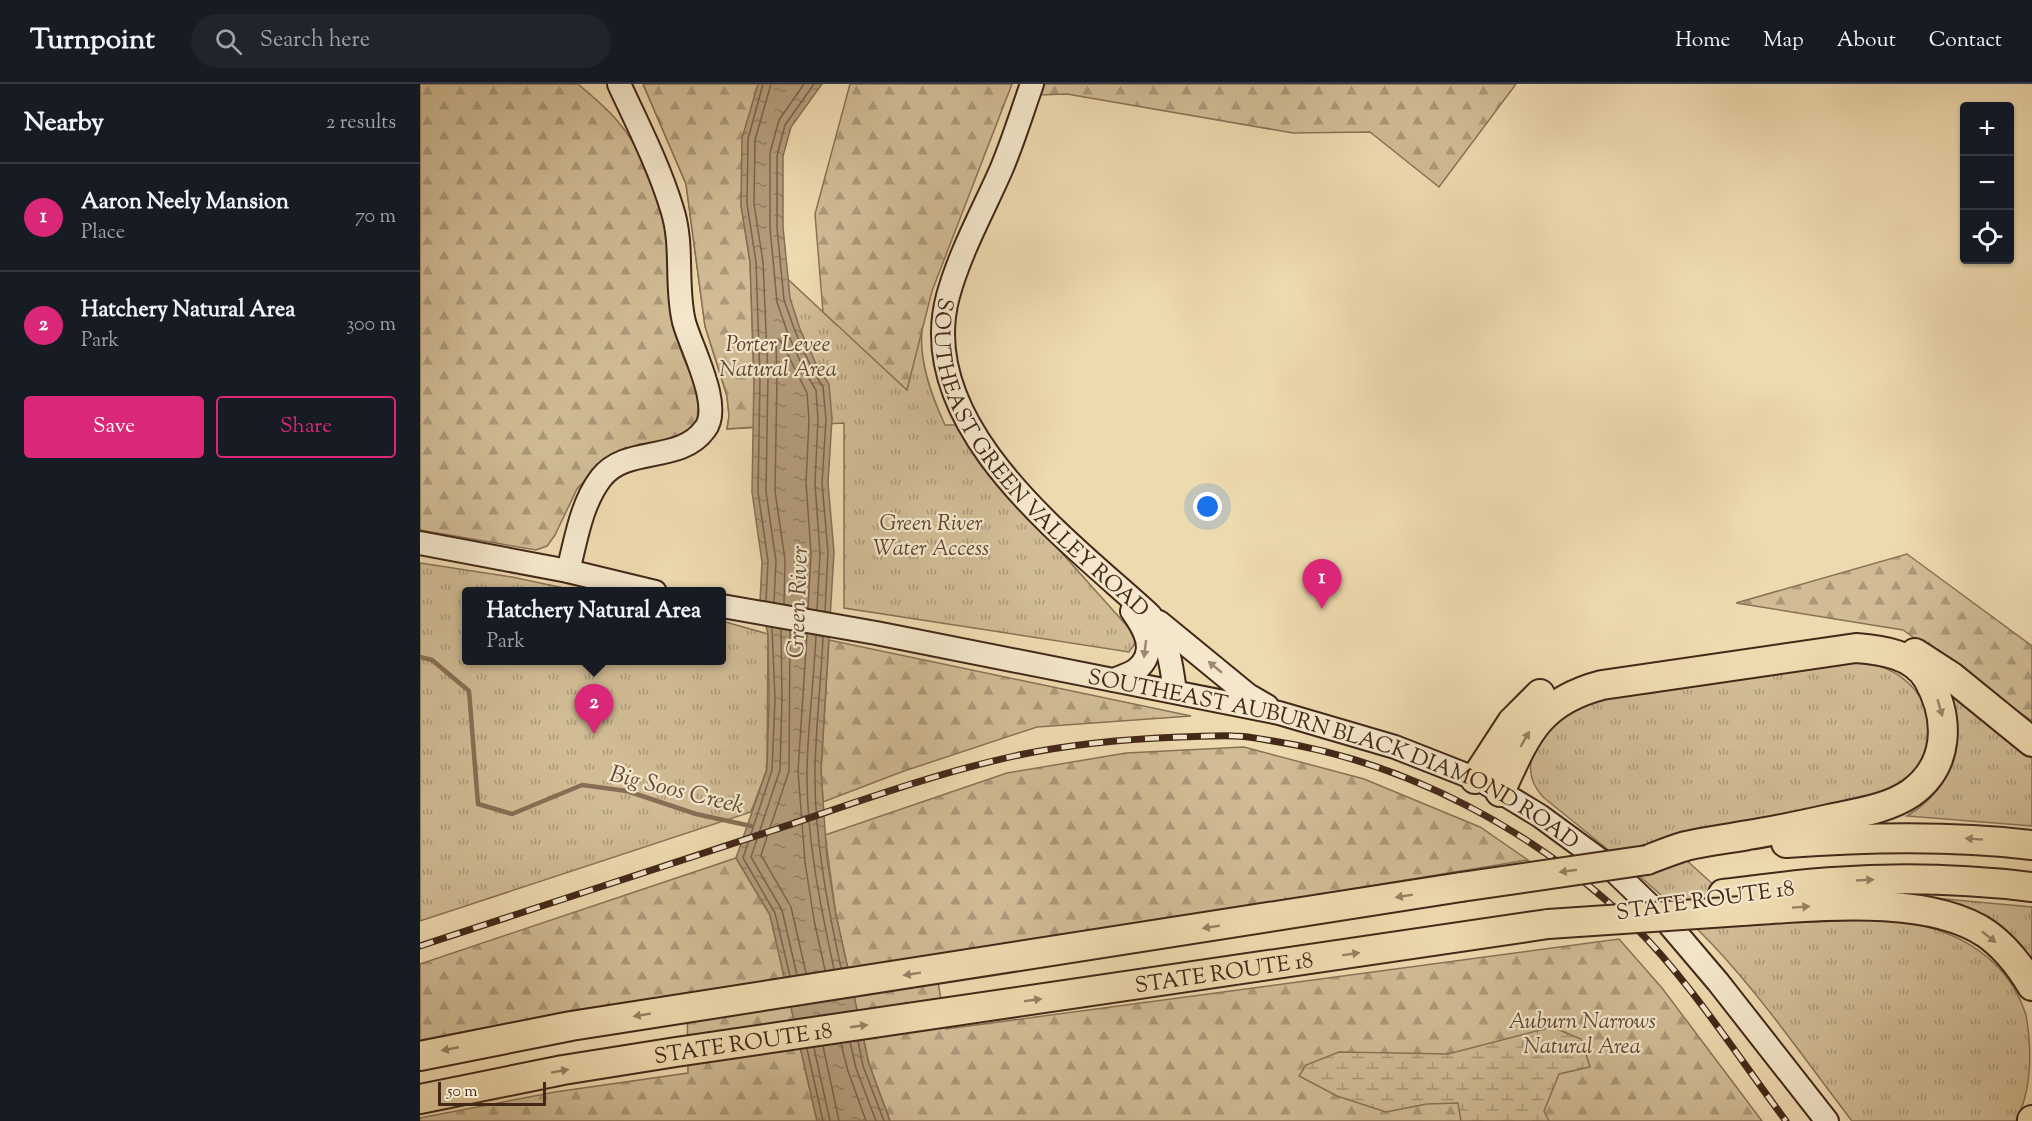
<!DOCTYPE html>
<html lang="en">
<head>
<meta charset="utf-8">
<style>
	body { margin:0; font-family:"Sorts Mill Goudy",serif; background:#20242c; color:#f1f3f6 }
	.controls { position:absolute; right:18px; top:18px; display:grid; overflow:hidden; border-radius:6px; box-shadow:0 2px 4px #0004 }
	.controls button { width:54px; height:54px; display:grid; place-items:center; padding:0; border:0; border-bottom:2px solid #363941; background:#171b24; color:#f1f3f6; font:30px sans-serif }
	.scale { position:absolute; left:18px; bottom:15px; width:108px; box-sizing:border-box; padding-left:6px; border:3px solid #432818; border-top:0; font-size:16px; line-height:21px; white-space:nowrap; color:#432818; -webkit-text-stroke:4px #f4e7cb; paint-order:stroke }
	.you { position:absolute; left:788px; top:423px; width:21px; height:21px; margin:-15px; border:4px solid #fff; border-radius:50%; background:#1a73e8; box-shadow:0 0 0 9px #1a73e833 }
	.badge { display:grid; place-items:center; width:39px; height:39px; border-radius:50%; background:#db2777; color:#fff; font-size:20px; font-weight:700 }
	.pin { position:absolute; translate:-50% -50px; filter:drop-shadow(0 2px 3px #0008) }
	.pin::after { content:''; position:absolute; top:32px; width:21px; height:18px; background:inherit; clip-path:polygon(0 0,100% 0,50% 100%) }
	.popup { position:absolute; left:42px; top:503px; width:264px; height:78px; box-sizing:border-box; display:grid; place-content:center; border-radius:6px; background:#171b24; filter:drop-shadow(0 2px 4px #0005); font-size:20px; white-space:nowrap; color:#9ea1a6 }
	.popup b { font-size:22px; color:#f1f3f6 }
	.popup::after { content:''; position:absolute; left:50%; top:100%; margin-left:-12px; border:12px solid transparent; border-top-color:#171b24 }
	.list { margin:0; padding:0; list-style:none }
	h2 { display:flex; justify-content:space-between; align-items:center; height:78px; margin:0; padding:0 24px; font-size:26px }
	h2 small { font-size:20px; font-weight:400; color:#9ea1a6 }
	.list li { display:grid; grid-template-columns:39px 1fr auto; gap:18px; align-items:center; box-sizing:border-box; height:108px; padding:0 24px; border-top:2px solid #363941 }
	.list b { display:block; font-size:22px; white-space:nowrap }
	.list p { margin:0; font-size:20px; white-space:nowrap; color:#9ea1a6 }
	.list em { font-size:20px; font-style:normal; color:#9ea1a6 }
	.actions { display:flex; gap:12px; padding:18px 24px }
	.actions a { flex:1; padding:14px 0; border:2px solid #db2777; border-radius:6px; text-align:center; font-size:21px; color:#db2777 }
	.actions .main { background:#db2777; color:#fff }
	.icon { flex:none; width:33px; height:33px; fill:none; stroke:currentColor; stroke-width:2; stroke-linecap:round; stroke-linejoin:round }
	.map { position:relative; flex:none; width:1612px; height:1037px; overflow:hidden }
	header { display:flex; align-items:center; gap:36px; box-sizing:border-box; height:84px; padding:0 30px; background:#171b24; border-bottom:2px solid #363941 }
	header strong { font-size:28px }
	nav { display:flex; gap:33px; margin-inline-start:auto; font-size:21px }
	.search { width:420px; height:54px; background:#20242c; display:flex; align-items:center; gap:15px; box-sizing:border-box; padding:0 21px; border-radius:33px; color:#9ea1a6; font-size:22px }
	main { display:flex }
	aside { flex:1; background:#171b24 }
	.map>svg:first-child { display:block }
</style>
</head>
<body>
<header>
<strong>Turnpoint</strong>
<div class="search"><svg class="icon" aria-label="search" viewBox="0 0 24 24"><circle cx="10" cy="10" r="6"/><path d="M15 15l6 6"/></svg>Search here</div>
<nav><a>Home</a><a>Map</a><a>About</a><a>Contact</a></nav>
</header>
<main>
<aside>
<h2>Nearby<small>2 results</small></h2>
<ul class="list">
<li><span class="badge">1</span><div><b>Aaron Neely Mansion</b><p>Place</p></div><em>70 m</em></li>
<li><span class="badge">2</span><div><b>Hatchery Natural Area</b><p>Park</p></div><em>300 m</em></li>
</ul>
<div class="actions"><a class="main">Save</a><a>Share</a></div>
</aside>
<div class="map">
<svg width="1612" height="1037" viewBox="0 0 1612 1037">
	<defs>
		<pattern id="grass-tufts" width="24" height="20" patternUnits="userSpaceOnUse" patternTransform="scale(1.5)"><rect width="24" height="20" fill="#d1bc95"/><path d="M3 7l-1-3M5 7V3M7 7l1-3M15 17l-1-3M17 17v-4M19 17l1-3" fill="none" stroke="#ab9979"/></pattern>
		<pattern id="forest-firs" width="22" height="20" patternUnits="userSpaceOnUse" patternTransform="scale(1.5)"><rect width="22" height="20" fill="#d1bc95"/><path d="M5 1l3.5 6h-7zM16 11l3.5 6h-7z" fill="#ab9979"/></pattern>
		<pattern id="wetland-marsh" width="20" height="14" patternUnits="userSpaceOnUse" patternTransform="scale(1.5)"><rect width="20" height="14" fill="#d1bc95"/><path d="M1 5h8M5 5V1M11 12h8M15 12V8" fill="none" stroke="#ab9979"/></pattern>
		<pattern id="water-ripples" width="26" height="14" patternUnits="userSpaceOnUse" patternTransform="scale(1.5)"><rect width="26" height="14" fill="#b49d7c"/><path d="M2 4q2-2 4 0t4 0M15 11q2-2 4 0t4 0" fill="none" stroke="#948065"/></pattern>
	</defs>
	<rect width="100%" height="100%" fill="#eedaaf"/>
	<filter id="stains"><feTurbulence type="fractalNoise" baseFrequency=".00333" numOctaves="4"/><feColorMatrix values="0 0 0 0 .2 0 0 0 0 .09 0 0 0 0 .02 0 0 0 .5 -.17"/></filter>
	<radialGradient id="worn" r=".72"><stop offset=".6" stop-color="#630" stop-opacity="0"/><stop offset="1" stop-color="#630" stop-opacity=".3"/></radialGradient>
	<path fill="url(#grass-tufts)" stroke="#8a7256" stroke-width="1.5" d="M223 0 313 144 417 241 509 196C507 213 503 230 502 247 499 279 512 313 525 341H540L582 402 716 552 714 561 709 568 424 524V339L307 345 309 332 307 312 285 242 266 100Z
		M0 479 92 493 158 507 46 508V576H302V537L348 550 347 685 331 728 0 837Z
		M1437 578C1479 581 1512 610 1509 653 1508 664 1505 676 1499 685 1494 693 1483 700 1476 708L1244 756 1337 840C1363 839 1389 838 1415 837 1428 836 1442 834 1456 835 1521 838 1585 865 1606 931 1612 966 1612 1005 1596 1037H1432C1386 977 1343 914 1291 859 1239 805 1181 760 1123 713 1094 681 1121 647 1150 628 1160 622 1170 618 1180 614Z
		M1527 608 1612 674V742L1487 732C1517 714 1541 682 1537 644 1536 632 1530 619 1527 608Z
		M1503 813 1612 823V888Z"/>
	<path fill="url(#forest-firs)" stroke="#8a7256" stroke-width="1.5" d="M0 0H158C171 11 184 22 195 34 225 68 242 115 247 159 251 189 250 221 256 250 264 287 284 299 276 342L256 357 220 360 196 369 179 381 157 405 135 451 127 462 116 466 0 446Z
		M223 0H339L321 121 330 178 334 293V343L307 345 309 332 307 312 285 242 266 100Z
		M430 0H592L512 207 487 306 403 228 395 130Z
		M622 0H1096L1019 103 950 48 873 49 647 10 618 11Z
		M1487 470 1612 562V637L1483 546 1316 519Z
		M409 556 771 632 617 643 484 687 403 718 401 686Z
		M824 663 944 695 1060 743 1108 776 514 874 526 945 1199 855 1242 904 1342 1037H470L449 980 416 831 405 751 587 689 706 669Z
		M316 774 350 831 397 1037H0V1034L135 1008 268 989 267 910 156 926 0 956V880Z"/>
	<path fill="url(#wetland-marsh)" stroke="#8a7256" stroke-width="1.5" d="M1132 943 1161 955 1170 983 1139 990 1124 1027 1129 1037H1041L1038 1019 1007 1020 966 1028 917 1012 879 992 886 981 919 968 1028 970Z"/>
	<path fill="url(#water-ripples)" stroke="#876e54" stroke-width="1.5" d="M338 0H402L371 43 363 72V143L370 214 380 245 397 282 409 300 412 335 408 399 414 468 401 686 407 775 416 831 449 980 470 1037H397L350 831 316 774 347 685 349 615 348 550 340 518 342 478 332 408 334 293 330 178 321 121 322 54Z"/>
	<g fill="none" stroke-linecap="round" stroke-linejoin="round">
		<path stroke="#7c624a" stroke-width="1.5" d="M343 0 328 55 327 120 336 178 340 293 338 408 348 477 346 517
			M351 0 335 56 334 120 343 178 348 293 346 408 356 477 354 518
			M384 0 359 36 350 69V144L357 218 368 250 385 288 396 306 398 335 395 399 400 469 397 526
			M394 0 365 41 357 72V144L364 216 375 247 392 285 403 303 406 335 402 399 408 468 405 527
			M364 520 365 476 355 407 357 294 356 258 358 255 361 257 387 309 389 336 386 399 391 469 388 524
			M352 544 355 615 352 686 323 774 355 829 370 892
			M361 545 362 615 360 686 331 773 362 826 377 891
			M370 547 369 687 341 771 371 823 386 889
			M387 550 378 687 385 778 394 836 405 886
			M396 551C394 596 388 640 387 685 386 752 400 820 414 885
			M403 553C401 597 396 641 395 685 394 752 407 819 421 884
			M438 957 443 982 464 1037
			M430 958 436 984 456 1037
			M421 960 428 987 446 1037
			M403 962 419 1037
			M394 964 410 1037
			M387 965 403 1037"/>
		<path stroke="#876e54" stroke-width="4.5" d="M0 573 12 576 49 607 58 720 92 730 162 701 207 707 276 730 331 742"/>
		<defs>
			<g id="secondary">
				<path id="s1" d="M612 0C602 28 593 58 581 86 563 127 540 168 528 212 493 342 647 455 730 531 748 556 751 577 755 608"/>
				<path d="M0 459 148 487 235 508"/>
				<path d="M148 487C156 456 161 420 181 394 206 361 260 380 285 345 303 322 271 264 264 238 255 201 264 162 252 125 239 82 218 41 199 0"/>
				<path id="s2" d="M302 522 456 549 859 629 975 663 1064 698 1120 732 1191 784 1247 838 1298 898 1407 1037"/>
				<path d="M739 538 828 611 847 622"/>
				<path d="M694 596C701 593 710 590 716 586 739 568 724 544 712 527"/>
			</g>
			<g id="highway">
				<path d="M1495 569 1532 593 1612 658"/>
				<path d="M1055 695 1092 638 1120 610"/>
				<path d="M1080 708C1106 652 1117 618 1182 601L1436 564C1462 566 1493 570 1508 595 1530 634 1530 681 1491 709 1468 725 1436 729 1409 735 1382 741 1355 747 1328 751 1308 755 1286 757 1266 762 1252 766 1240 771 1227 776"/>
				<path d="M1366 759C1448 753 1530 751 1612 761"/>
				<path d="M1303 810C1340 806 1376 800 1413 798 1479 793 1546 795 1612 803"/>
				<path d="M1322 827C1392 823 1507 809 1567 850 1585 863 1600 882 1612 902"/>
				<path d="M0 972 151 942 1041 803"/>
				<path id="s3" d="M0 1015 143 986 256 968 1128 840"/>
				<path d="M1612 1037V1036"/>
			</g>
		</defs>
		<use href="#secondary" stroke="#432818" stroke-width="26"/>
		<use href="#highway" stroke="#432818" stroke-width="32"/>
		<use href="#secondary" stroke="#f4e7cb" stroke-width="22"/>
		<use href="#highway" stroke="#eedaaf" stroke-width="28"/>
		<defs>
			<path id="rail" d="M0 862C118 823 236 785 354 746 434 719 515 689 599 671 652 660 706 655 760 653 778 653 796 651 814 652 827 652 840 655 853 657 987 678 1116 747 1213 841 1270 897 1318 973 1366 1037"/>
		</defs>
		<use href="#rail" stroke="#432818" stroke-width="7"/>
		<use href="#rail" stroke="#f4e7cb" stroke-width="4.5" stroke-dasharray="14" stroke-linecap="butt"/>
		<defs>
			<path id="highway-bridge" d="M1041 803 1227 776
				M1128 840 1322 827"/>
		</defs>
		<use href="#highway-bridge" stroke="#432818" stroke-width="32" stroke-linecap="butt"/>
		<use href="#highway-bridge" stroke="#eedaaf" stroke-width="28"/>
	</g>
	<defs><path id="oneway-solid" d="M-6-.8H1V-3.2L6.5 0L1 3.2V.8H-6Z" transform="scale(1.5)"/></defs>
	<g fill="#9c8872">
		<use href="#oneway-solid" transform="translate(725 565) rotate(97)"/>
		<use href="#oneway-solid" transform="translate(795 583) rotate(-140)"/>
	</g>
	<g fill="#988164">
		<use href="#oneway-solid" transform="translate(1520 624) rotate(74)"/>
		<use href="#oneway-solid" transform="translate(1105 655) rotate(-60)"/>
		<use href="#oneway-solid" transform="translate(1554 755) rotate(-176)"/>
		<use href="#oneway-solid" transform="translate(1148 787) rotate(172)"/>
		<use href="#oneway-solid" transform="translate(1445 796) rotate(-3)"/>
		<use href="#oneway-solid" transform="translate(984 812) rotate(171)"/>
		<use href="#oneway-solid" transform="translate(1381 823) rotate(-4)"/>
		<use href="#oneway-solid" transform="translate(791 843) rotate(171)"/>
		<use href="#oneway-solid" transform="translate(1569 853) rotate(38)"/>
		<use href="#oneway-solid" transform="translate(931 870) rotate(-9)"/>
		<use href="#oneway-solid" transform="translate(492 890) rotate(171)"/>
		<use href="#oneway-solid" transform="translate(613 916) rotate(-8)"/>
		<use href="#oneway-solid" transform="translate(222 931) rotate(171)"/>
		<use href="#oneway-solid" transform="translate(439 942) rotate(-8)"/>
		<use href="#oneway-solid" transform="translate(30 965) rotate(169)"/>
		<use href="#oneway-solid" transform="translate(140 987) rotate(-10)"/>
	</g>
	<g text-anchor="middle" stroke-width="4.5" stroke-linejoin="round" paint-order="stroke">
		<g font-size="22" font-style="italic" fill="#5f4631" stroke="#f4e7cb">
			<text x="358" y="267">Porter Levee<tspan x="358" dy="25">Natural Area</tspan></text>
			<text x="511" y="446">Green River<tspan x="511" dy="25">Water Access</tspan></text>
			<text x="1162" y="944">Auburn Narrows<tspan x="1162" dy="25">Natural Area</tspan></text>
		</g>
		<g font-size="22" fill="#432818" stroke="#f4e7cb">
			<text dy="8" stroke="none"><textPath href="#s1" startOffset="426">SOUTHEAST GREEN VALLEY ROAD</textPath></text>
			<text dy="8" stroke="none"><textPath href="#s2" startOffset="634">SOUTHEAST AUBURN BLACK DIAMOND ROAD</textPath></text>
			<text transform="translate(1285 815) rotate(-8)" y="8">STATE ROUTE 18</text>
			<text dy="8" stroke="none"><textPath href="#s3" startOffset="814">STATE ROUTE 18</textPath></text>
			<text dy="8" stroke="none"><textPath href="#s3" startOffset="328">STATE ROUTE 18</textPath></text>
		</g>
		<g font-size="24" font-style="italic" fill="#654b36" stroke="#f4e7cb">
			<text transform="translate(377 518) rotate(-88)" y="8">Green River</text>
			<text transform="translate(257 705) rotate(14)" y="8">Big Soos Creek</text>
		</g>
	</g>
	<rect width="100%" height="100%" filter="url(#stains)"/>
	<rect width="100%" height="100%" fill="url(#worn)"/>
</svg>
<div class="controls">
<button>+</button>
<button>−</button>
<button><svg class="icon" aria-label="locate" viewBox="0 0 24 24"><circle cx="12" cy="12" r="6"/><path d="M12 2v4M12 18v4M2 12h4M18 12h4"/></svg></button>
</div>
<div class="scale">50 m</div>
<div class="you"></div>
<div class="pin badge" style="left:902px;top:525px">1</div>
<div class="pin badge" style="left:174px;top:650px">2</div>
<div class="popup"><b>Hatchery Natural Area</b>Park</div>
</div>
</main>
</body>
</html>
